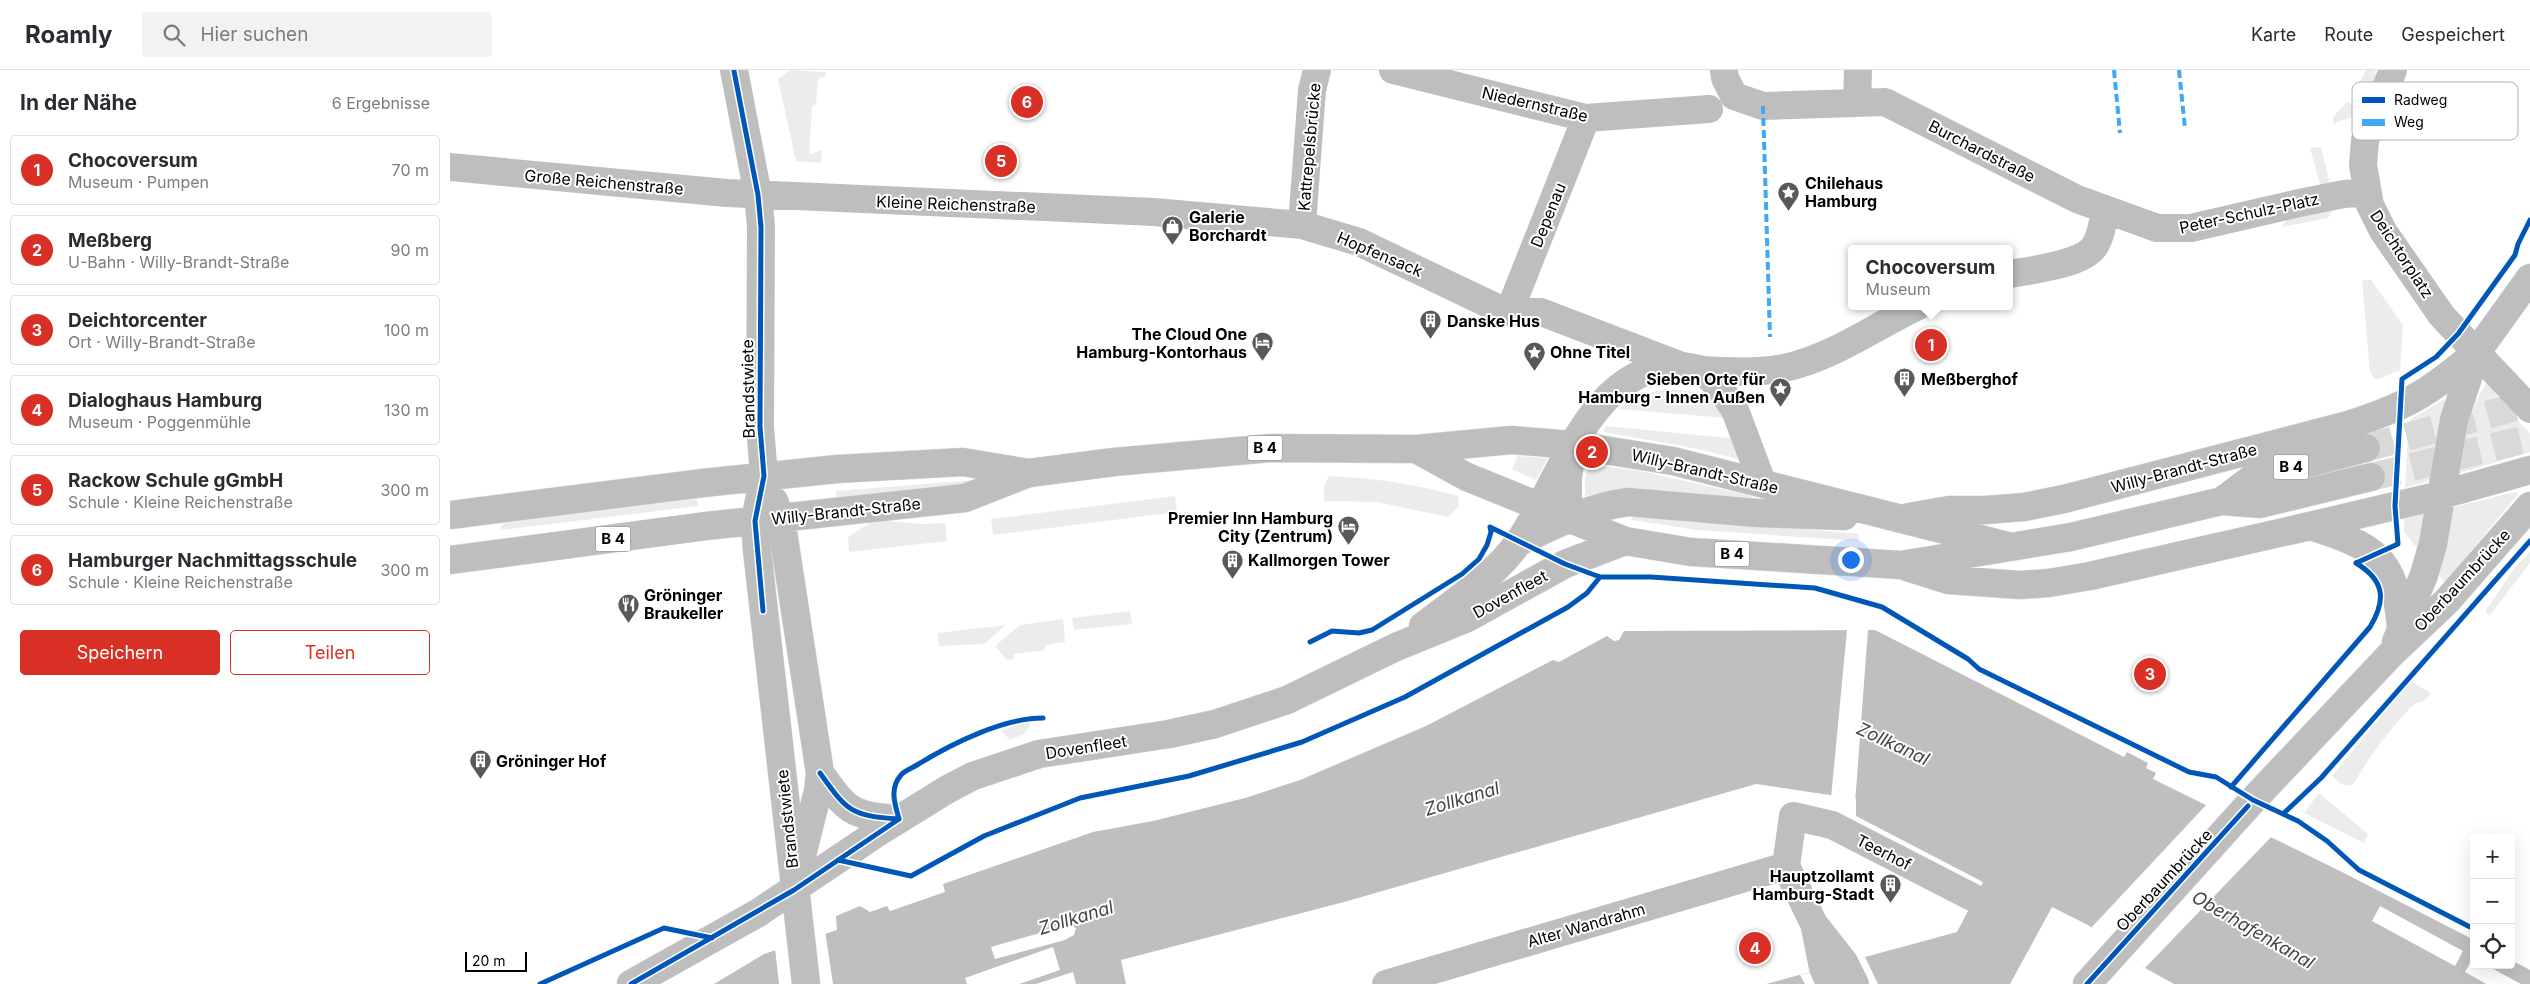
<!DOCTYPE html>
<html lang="de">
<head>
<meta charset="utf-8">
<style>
	body { margin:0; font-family:Inter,sans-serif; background:#f2f2f3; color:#2b2b33 }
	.controls { position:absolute; right:15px; bottom:15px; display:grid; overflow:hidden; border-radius:5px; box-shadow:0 5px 20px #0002 }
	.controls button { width:45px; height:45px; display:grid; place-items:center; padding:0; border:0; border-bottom:1px solid #e1e1e2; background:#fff; color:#2b2b33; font:25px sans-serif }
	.scale { position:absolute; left:15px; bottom:12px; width:62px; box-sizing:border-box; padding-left:5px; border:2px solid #000; border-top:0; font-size:14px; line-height:18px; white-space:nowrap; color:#000; -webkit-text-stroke:4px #fff; paint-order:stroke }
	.you { position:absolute; left:1400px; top:489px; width:18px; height:18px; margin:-12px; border:4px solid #fff; border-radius:50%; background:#1a73e8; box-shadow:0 0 0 8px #1a73e833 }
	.badge { display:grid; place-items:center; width:32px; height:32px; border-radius:50%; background:#d93025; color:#fff; font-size:16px; font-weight:700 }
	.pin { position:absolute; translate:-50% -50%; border:2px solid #fff; box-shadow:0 1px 5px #0006 }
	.popup { position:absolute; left:1398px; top:175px; width:165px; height:65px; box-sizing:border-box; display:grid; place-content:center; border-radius:5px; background:#fff; filter:drop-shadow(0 1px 4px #0005); font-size:16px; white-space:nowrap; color:#7c7c81 }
	.popup b { font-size:19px; color:#2b2b33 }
	.popup::after { content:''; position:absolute; left:50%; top:100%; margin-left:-10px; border:10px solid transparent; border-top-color:#fff }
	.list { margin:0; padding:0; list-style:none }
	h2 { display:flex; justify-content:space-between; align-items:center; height:65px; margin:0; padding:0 20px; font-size:21px }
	h2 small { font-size:16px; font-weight:400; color:#7c7c81 }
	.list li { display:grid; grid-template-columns:32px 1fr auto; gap:15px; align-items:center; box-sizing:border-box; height:70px; margin:0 10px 10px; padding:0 10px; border:1px solid #e1e1e2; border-radius:5px }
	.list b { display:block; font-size:19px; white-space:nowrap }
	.list p { margin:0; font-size:16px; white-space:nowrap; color:#7c7c81 }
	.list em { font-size:16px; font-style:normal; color:#7c7c81 }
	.actions { display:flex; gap:10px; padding:15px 20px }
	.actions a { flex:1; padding:11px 0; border:1px solid #d93025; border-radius:5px; text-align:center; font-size:18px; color:#d93025 }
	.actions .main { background:#d93025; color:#fff }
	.icon { flex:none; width:28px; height:28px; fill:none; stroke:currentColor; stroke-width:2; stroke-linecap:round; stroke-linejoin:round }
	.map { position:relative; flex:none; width:2080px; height:914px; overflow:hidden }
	header { display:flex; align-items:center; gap:30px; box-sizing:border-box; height:70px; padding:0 25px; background:#fff; border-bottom:1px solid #e1e1e2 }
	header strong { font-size:24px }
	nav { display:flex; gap:28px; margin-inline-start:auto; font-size:18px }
	.search { width:350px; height:45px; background:#f2f2f3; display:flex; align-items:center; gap:12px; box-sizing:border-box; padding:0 18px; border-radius:5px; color:#7c7c81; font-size:19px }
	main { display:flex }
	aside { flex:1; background:#fff }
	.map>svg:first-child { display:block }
</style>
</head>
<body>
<header>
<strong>Roamly</strong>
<div class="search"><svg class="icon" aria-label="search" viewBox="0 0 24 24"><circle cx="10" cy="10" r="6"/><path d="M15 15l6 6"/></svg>Hier suchen</div>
<nav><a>Karte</a><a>Route</a><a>Gespeichert</a></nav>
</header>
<main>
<aside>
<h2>In der Nähe<small>6 Ergebnisse</small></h2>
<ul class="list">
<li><span class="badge">1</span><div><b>Chocoversum</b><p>Museum · Pumpen</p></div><em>70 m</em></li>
<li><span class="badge">2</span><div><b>Meßberg</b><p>U-Bahn · Willy-Brandt-Straße</p></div><em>90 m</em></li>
<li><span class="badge">3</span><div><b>Deichtorcenter</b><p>Ort · Willy-Brandt-Straße</p></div><em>100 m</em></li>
<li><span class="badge">4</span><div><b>Dialoghaus Hamburg</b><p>Museum · Poggenmühle</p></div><em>130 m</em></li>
<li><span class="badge">5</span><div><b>Rackow Schule gGmbH</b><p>Schule · Kleine Reichenstraße</p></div><em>300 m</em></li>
<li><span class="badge">6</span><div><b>Hamburger Nachmittagsschule</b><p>Schule · Kleine Reichenstraße</p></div><em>300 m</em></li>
</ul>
<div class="actions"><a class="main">Speichern</a><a>Teilen</a></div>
</aside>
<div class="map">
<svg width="2080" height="914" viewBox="0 0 2080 914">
	<rect width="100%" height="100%" fill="#fff"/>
	<path fill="#ececec" d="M341 0 375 2 376 6 368 9 366 34 362 36 359 85 372 80 371 93 346 91 328 9Z
		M1916 0H1925L1927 14 1921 25 1906 19Z
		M1897 32 1912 38 1902 47 1883 54V47Z
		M1871 77 1881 119 1872 121 1860 78Z
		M1882 140 1878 148 1832 157 1838 147Z
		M1912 210H1921L1953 255 1950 300 1926 310 1920 303Z
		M2041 313 2049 331 2080 363V382L2010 403 2005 402C2012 371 2019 341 2036 314Z
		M1216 319C1250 322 1255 321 1277 348L1168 339 1190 325Z
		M1995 329 1983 406 1978 411 1955 418 1959 350Z
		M1156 356 1288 369 1292 390 1248 379 1154 362Z
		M1068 386 1098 388 1086 410 1062 399Z
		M1139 394 1195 402 1302 426 1303 430 1184 418 1169 419 1135 426V408Z
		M879 406C925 408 964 414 1008 426L1009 436 998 447 927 432 874 431V416Z
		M525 410V416L387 433 386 421Z
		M2065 422 2068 424 1995 513 1988 504 2001 438Z
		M725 426 727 442 543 465 541 449Z
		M247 429 248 436 51 460V455L64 450Z
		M1974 442 1979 447 1971 483 1954 462V447Z
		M1183 444 1409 464V471L1248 460 1182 450Z
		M437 451 471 454 495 453 497 471 399 482 398 467 420 453Z
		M2080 482V493L2040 545 2035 542 2065 497Z
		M680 541 682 554 624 560 622 548Z
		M613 549 615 572 595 575V580L564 584V589L557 590 545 576 570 555Z
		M556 555 534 574 489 576 488 563Z
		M1960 611 1981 623C1972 636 1969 629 1960 638 1938 661 1920 686 1904 713 1895 720 1889 712 1882 706Z
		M578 651 580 652 579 658 574 664 560 670 551 661Z
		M1869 723 1918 764 1914 773 1854 743Z"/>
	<path fill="#bfbfbf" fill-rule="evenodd" d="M1425 560 1674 687 1677 682 1698 693 1696 698 1706 703 1703 709 1894 803 2024 870V895H2061V890L2080 900V914H1724L1695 898 1638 855 1602 837 1560 914H1316L1507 862 1533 812 1406 746V729L1306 714 894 832 671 890 676 914H626L623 902 586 914H264L314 884 387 860 386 846 410 836 420 842 437 836 440 841 495 822 493 814 643 762 703 751 795 728 850 710 976 656 1103 590 1109 592 1157 566 1164 571 1169 570 1174 561ZM618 855 626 858 624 865 615 870 545 889 541 877Z"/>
	<path fill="#fff" d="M1397 560H1418L1404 747V731L1381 728Z
		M1758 733 1823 765 1695 898 1641 858Z
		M1930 836 2013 881 2005 896 1922 851Z
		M375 861 383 914H329L325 878Z
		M603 877 610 900 569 914H517L515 908Z
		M1415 887 1428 914H1355L1350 905Z
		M2023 888 2024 895H2036L2071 914H2036L2015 902Z"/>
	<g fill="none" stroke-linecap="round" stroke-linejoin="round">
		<path stroke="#d9d9d9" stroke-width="28" stroke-dasharray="28 14" stroke-linecap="butt" d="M1916 378 2080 333
			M1921 407 2080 368"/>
		<defs>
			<path id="major" d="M966 379 1017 407 1175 471 1241 482 1451 495 1621 467 1772 431 1810 434 1921 407
				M314 406 305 451 307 480 356 914
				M324 431 331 449 370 703 368 721 349 797
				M1772 431 1804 407 1916 378
				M0 445 253 413 387 399 513 392 579 403
				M1459 447 1499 440H1536L1574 437 1614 429 1898 355C1956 337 1980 322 2026 283
				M1860 456C1924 476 1945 487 1951 557
				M1071 471C1106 454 1139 437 1178 432L1307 443 1394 446
				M0 490 256 456 515 428 579 403 664 392 822 378 966 379 1061 370 1123 375 1223 391 1558 476
				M1457 497 1498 510 1570 515 1599 513 1640 506 1860 456 1991 425 2080 400
				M973 556C1012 526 1056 499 1080 454
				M1946 572 1974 505 1983 474 2004 350 2026 283 2080 208
				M370 703C397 741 401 746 449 749
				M181 914 308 843 430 761 498 719 523 706 589 684 719 664 765 654 837 630 946 577 1017 548 1115 494 1175 471
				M1637 914 1803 730 1942 583 1996 532 2080 436"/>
		</defs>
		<use href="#major" stroke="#dbdbdb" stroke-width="29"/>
		<path stroke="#bebebe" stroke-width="28" d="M284 0 308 125 311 157 310 357 314 406
			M943 0 1136 48 1259 39
			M1274 0 1275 8 1284 26 1313 36 1435 32 1627 129 1707 158H1741L1849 133 1894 124 1917 122
			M1943 0 1915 70 1913 95 1920 135 1933 161 1992 246 2080 339
			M1407 32 1408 0
			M0 97 277 123 704 142 852 155 909 172 1041 235 1059 242H1091L1232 296
			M852 155 862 20 867 0
			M1560 204C1581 200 1631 195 1644 177 1651 167 1653 152 1655 140
			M1059 242 1136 48
			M1252 300 1270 318 1285 340 1312 412
			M1090 436C1120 381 1153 295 1229 296 1238 296 1246 299 1255 300 1281 302 1308 303 1334 298 1382 288 1424 257 1468 236
			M1118 448V408L1121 388
			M1365 858 1373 898 1380 914
			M936 914 1336 796
			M1405 914 1394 892 1364 854 1336 796 1343 746 1382 755 1522 827"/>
		<use href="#major" stroke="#bebebe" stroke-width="28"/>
		<path stroke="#3fa9f5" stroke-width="4" stroke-dasharray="8 4" stroke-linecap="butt" d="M1664 0 1670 63
			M1729 0 1735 58
			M1313 36 1320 267"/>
		<defs>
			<path id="cycleway" d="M284 1 308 125 311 157 310 357 314 406 305 451 313 541
				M1906 493 1948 474 1945 436 1952 309 1986 287 2008 264 2065 185 2068 174 2080 150
				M860 572 882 561 909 563 922 560 1012 504 1029 489 1037 475 1041 462 1040 457 1115 494 1150 507H1201L1365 518 1432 537 1518 589 1529 599 1739 702 1766 707 1803 730 1848 751 1877 771 1909 800 2024 859
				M370 703C397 741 401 746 449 749
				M1781 717 1920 557C1937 529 1934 510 1906 493
				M1833 744 1871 708 2080 471
				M449 749C445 734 439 719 451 705 454 701 462 698 467 695 501 674 553 648 593 648
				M388 790 461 806 534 766 630 728 739 706 852 672 955 627 1118 537 1137 523 1150 507
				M90 914 214 858 262 868
				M181 914 344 820 449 749
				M1637 914 1798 736"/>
		</defs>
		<use href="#cycleway" stroke="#fff" stroke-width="8"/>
		<use href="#cycleway" stroke="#0057b8" stroke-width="5"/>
	</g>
	<defs>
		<symbol id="sight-pin" viewBox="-11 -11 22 30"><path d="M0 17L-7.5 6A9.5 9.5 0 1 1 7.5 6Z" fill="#595959" stroke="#fff"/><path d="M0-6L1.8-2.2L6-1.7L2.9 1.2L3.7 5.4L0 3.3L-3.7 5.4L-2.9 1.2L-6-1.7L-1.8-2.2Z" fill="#fff"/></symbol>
		<symbol id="shop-pin" viewBox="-11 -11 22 30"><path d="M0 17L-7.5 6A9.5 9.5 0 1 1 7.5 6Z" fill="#595959" stroke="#fff"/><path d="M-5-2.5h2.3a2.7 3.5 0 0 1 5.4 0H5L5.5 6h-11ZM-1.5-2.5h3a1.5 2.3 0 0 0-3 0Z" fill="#fff"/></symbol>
		<symbol id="building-pin" viewBox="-11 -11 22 30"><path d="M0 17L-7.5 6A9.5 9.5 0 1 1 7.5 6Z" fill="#595959" stroke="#fff"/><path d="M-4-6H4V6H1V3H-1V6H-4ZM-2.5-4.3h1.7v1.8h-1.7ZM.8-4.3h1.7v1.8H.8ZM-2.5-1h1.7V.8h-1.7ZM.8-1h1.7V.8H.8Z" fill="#fff"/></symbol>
		<symbol id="hotel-pin" viewBox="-11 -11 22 30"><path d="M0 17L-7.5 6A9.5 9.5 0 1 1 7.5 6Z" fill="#595959" stroke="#fff"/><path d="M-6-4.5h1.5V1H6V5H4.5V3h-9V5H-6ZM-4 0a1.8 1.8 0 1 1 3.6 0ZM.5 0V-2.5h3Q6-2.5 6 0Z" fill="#fff"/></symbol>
		<symbol id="restaurant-pin" viewBox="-11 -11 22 30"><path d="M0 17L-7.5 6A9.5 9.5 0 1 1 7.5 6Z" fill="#595959" stroke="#fff"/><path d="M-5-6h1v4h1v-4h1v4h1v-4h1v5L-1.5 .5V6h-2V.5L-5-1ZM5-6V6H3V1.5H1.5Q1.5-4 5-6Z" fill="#fff"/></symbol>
	</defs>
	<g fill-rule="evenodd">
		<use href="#sight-pin" x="1326" y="110" width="25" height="34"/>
		<use href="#shop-pin" x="710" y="144" width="25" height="34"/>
		<use href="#building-pin" x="968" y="238" width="25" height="34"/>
		<use href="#hotel-pin" x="800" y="260" width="25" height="34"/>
		<use href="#sight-pin" x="1072" y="270" width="25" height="34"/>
		<use href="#building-pin" x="1442" y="296" width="25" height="34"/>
		<use href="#sight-pin" x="1318" y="306" width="25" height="34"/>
		<use href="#hotel-pin" x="886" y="444" width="25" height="34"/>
		<use href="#building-pin" x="770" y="478" width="25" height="34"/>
		<use href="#restaurant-pin" x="166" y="522" width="25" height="34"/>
		<use href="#building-pin" x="18" y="678" width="25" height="34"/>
		<use href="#building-pin" x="1428" y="802" width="25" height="34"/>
	</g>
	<g text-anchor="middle" stroke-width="4" stroke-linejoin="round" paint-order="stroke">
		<g fill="#fff" stroke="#4c4c4c" stroke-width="1">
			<rect x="797.5" y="365.5" width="35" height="25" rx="4"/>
			<rect x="1823.5" y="384.5" width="35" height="25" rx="4"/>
			<rect x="145.5" y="456.5" width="35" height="25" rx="4"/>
			<rect x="1264.5" y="471.5" width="35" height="25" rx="4"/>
		</g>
		<g font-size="15" font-weight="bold" fill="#000">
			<text x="815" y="383">B 4</text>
			<text x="1841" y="402">B 4</text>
			<text x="163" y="474">B 4</text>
			<text x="1282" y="489">B 4</text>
		</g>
		<g font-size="16" fill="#000" stroke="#fff">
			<text transform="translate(1085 34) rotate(13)" y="6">Niedernstraße</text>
			<text transform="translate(859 77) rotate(-85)" y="6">Kattrepelsbrücke</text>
			<text transform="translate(1532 81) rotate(27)" y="6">Burchardstraße</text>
			<text transform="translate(154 112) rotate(5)" y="6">Große Reichenstraße</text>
			<text transform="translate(506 134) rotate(2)" y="6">Kleine Reichenstraße</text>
			<text transform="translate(1799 143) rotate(-12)" y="6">Peter-Schulz-Platz</text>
			<text transform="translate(1098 145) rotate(-68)" y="6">Depenau</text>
			<text transform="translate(930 184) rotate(23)" y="6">Hopfensack</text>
			<text transform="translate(1952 184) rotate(57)" y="6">Deichtorplatz</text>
			<text transform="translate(298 319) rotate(-91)" y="6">Brandstwiete</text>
			<text transform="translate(1734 398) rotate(-15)" y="6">Willy-Brandt-Straße</text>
			<text transform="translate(1255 401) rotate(13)" y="6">Willy-Brandt-Straße</text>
			<text transform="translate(396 441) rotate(-6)" y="6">Willy-Brandt-Straße</text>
			<text transform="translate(2012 510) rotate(-47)" y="6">Oberbaumbrücke</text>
			<text transform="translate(1060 524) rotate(-29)" y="6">Dovenfleet</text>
			<text transform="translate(636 677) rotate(-9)" y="6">Dovenfleet</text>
			<text transform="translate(337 749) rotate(-96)" y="6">Brandstwiete</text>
			<text transform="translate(1434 782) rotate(27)" y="6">Teerhof</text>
			<text transform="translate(1714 810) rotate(-47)" y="6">Oberbaumbrücke</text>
			<text transform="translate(1136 855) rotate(-16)" y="6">Alter Wandrahm</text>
		</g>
		<g font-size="16" font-weight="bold" fill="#000" stroke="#fff" text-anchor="start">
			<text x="1355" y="119">Chilehaus<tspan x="1355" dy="18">Hamburg</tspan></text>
			<text x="739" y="153">Galerie<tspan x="739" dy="18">Borchardt</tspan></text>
			<text x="997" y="257">Danske Hus</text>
			<text x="797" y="270" text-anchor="end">The Cloud One<tspan x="797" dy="18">Hamburg-Kontorhaus</tspan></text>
			<text x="1100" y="288">Ohne Titel</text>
			<text x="1315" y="315" text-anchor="end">Sieben Orte für<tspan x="1315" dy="18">Hamburg - Innen Außen</tspan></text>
			<text x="1471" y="315">Meßberghof</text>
			<text x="883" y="454" text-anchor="end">Premier Inn Hamburg<tspan x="883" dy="18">City (Zentrum)</tspan></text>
			<text x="798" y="496">Kallmorgen Tower</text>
			<text x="194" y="531">Gröninger<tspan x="194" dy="18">Braukeller</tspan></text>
			<text x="46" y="697">Gröninger Hof</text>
			<text x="1424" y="812" text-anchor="end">Hauptzollamt<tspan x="1424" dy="18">Hamburg-Stadt</tspan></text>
		</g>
		<g font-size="18" font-style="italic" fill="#444" stroke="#fff">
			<text transform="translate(1443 674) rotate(25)" y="6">Zollkanal</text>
			<text transform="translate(1012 729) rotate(-17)" y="6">Zollkanal</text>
			<text transform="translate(626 848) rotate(-17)" y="6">Zollkanal</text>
			<text transform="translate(1803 860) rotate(30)" y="6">Oberhafenkanal</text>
		</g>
	</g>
	<rect x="1902" y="12" width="166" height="58" rx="8" fill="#fff" stroke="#b2b2b2" stroke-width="1"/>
	<rect x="1912" y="27" width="23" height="6" fill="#0057b8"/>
	<rect x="1912" y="49" width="23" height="7" fill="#3fa9f5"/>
	<g font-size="14" fill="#000">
		<text x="1944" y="35">Radweg</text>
		<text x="1944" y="57">Weg</text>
	</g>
</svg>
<div class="controls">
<button>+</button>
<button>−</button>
<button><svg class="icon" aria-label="locate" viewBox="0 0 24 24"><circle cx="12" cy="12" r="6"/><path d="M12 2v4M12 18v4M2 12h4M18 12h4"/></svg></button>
</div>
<div class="scale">20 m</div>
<div class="you"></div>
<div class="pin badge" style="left:1481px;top:275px">1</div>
<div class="popup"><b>Chocoversum</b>Museum</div>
<div class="pin badge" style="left:1142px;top:382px">2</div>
<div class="pin badge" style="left:1700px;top:604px">3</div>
<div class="pin badge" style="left:1305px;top:878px">4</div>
<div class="pin badge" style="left:551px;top:91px">5</div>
<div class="pin badge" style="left:577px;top:32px">6</div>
</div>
</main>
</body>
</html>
